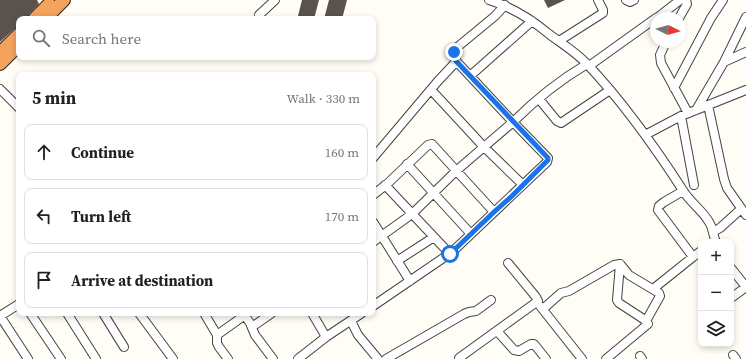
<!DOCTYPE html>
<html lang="en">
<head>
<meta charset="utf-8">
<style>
	body { margin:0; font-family:"Source Serif 4",serif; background:#f2f2f2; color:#202124 }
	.controls { position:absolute; right:12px; bottom:12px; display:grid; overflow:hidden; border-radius:8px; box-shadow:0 2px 6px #0003 }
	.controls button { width:36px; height:36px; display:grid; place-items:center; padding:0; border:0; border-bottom:1px solid #e0e0e0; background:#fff; color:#202124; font:20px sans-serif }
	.compass { position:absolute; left:650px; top:12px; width:36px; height:36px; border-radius:50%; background:#fff; box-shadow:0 2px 6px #0003; rotate:96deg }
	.stop { position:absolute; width:12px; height:12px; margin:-9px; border:3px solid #1a73e8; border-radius:50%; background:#fff }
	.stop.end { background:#1a73e8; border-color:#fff; box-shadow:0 1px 4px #0008 }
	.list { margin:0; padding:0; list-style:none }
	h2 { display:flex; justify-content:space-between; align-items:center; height:52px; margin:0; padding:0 16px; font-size:17px }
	h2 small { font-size:13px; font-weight:400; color:#757577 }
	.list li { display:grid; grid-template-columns:26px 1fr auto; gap:12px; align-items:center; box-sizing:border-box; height:56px; margin:0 8px 8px; padding:0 8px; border:1px solid #e0e0e0; border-radius:8px }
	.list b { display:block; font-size:15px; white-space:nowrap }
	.list em { font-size:13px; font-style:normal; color:#757577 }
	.icon { flex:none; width:22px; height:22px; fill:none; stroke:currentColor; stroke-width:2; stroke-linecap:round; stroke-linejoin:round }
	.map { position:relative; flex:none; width:746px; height:359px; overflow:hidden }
	.search { position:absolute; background:#fff; box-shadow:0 2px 6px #0003; left:16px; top:16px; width:360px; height:44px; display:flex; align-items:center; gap:10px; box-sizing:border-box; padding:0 14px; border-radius:8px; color:#757577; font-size:15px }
	.panel { position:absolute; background:#fff; box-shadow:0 2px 6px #0003; left:16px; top:72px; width:360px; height:244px; border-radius:8px }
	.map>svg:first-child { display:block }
</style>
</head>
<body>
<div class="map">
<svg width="746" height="359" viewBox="0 0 746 359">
	<rect width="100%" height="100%" fill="#fffdf5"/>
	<path fill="#5a524d" d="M0 0H37L39 4 29 14 27 19H19V27L14 29 0 42Z
		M302 0H319L314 19 298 16Z
		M329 0H347L342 19H324Z
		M544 0H565L548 8Z"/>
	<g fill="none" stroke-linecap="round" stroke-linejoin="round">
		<defs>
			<path id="minor" d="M489 0C512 7 531 19 549 34 562 44 576 52 587 64 624 103 655 147 684 192 691 203 703 211 709 222 713 228 713 236 716 242
				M626 0 630 2 634 0
				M259 15 275 0
				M657 18 680 0
				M679 18 687 4 686 0
				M559 41 603 13V10L598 0
				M666 42 660 55 661 63 688 113
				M724 62 746 17
				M589 66 656 18
				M470 76 532 21
				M674 88 711 18 723 0
				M0 89 19 108
				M434 93 484 147 523 185
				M539 99 557 121 561 123 610 90
				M708 105 724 179 727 188 746 215
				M696 110 724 62 746 52
				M681 116 694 185
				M645 135 681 116 746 90
				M373 158 438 81 454 64 456 59 453 53 455 49 495 16 505 5
				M407 164 471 234
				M385 185 450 254
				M683 191 664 202 659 206 658 210 693 257 701 251
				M373 195 387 184 428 145 432 144 494 212
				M373 222 410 281
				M713 232 720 228 741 209
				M373 242 412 214 456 171 513 122 456 61
				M397 261 434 237
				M731 268 746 287
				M653 289 693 257
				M731 298 746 287
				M373 306 452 252 547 162 548 158 513 122C535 100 560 80 587 64
				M540 306 582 359
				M543 309 561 293 569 291 614 265 620 264 629 275 659 293 660 296 646 321
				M30 313 61 359
				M67 313 96 359
				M103 313 124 347
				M139 313 173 359
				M204 313 217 335V343L219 347 228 359
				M243 313 250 323 255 335 273 359
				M312 313 326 337 362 313
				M0 316 28 359
				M0 316 19 304
				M351 321 358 335 378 359
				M252 327 272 313
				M497 331 514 350 519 351 531 344H534L546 359
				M217 335 245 315
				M733 355 736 359
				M640 356 642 359
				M298 359 326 337
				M386 359 464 314 469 312 476 311 491 300
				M459 359V358L538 301 536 297 508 263
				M606 359 648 324 645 320 619 303 617 300 620 264"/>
			<path id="highway" d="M34 19 49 4
				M45 19 64 0
				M0 53 19 34
				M0 64 14 50"/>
		</defs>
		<use href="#minor" stroke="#444" stroke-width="10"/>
		<use href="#highway" stroke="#222" stroke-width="14"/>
		<use href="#minor" stroke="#fff" stroke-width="8"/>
		<use href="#highway" stroke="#f5a25d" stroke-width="12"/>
	</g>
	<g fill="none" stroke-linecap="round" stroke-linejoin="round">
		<path stroke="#1a73e8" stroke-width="5" d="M450 254 494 212 512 196 548 160V158L456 61 454 52"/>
	</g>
</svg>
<div class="controls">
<button>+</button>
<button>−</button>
<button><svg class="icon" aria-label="layers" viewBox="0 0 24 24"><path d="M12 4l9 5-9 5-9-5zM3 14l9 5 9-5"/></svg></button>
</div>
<svg class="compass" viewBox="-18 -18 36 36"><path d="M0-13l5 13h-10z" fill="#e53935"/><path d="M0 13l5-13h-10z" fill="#757577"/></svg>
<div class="stop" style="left:450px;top:254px"></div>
<div class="stop end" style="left:454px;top:52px"></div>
<div class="search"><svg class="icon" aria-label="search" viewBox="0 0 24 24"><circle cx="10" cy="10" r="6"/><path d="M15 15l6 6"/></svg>Search here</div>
<section class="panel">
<h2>5 min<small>Walk · 330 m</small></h2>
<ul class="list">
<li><svg class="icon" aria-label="ahead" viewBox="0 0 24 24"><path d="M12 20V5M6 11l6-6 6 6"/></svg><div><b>Continue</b></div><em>160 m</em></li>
<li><svg class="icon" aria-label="left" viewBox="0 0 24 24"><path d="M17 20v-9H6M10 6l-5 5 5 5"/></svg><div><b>Turn left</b></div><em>170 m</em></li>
<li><svg class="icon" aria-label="arrive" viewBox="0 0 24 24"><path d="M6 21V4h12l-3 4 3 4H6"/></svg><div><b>Arrive at destination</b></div></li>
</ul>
</section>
</div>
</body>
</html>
